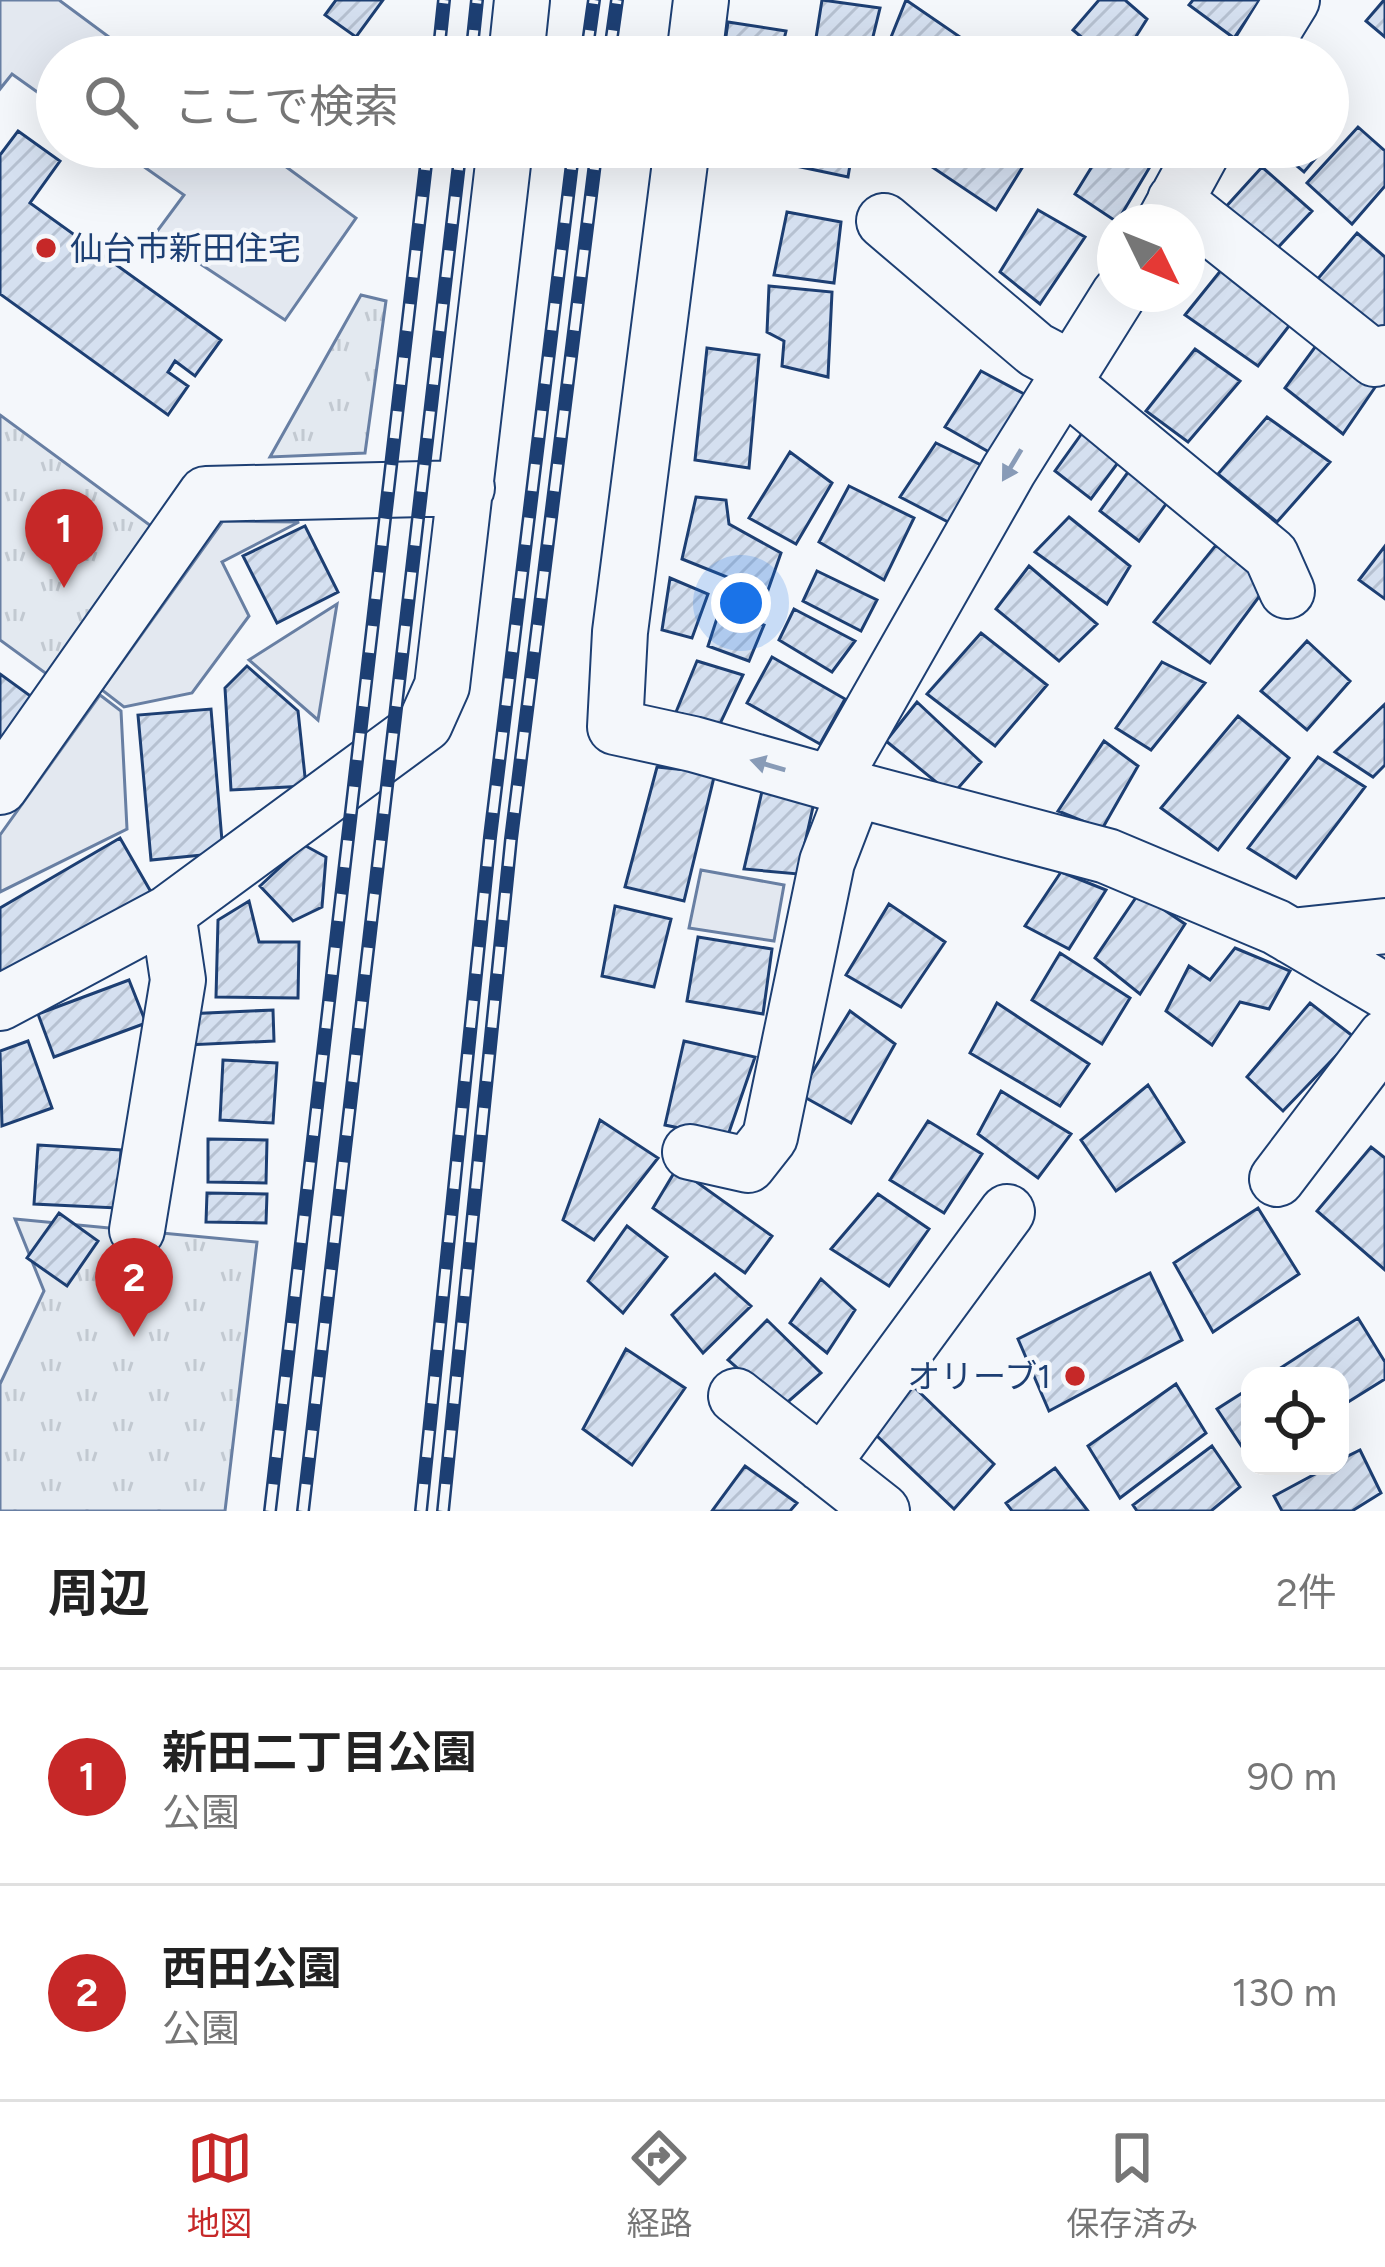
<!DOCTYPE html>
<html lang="ja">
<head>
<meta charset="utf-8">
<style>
	body { margin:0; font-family:Figtree,"Noto Sans JP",sans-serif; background:#f2f2f2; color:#222 }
	.controls { position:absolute; right:36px; bottom:36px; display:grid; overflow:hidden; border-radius:24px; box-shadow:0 12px 48px #0002 }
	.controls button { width:108px; height:108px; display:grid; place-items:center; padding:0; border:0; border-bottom:3px solid #e0e0e0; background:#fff; color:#222; font:60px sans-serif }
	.compass { position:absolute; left:1097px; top:204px; width:108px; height:108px; border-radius:50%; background:#fff; box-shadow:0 12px 48px #0002; rotate:133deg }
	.you { position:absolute; left:741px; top:603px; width:42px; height:42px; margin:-30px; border:9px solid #fff; border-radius:50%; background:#1a73e8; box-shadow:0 0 0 18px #1a73e833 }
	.badge { display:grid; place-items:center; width:78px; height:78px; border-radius:50%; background:#c62828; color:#fff; font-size:39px; font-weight:700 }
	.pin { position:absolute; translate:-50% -99px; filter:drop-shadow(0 3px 6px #0008) }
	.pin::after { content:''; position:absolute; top:63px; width:42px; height:36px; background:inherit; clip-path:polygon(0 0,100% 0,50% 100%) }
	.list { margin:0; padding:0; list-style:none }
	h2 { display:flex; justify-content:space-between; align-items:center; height:156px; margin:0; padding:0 48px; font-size:51px }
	h2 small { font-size:39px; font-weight:400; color:#767676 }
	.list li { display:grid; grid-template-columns:78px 1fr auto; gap:36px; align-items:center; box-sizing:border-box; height:216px; padding:0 48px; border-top:3px solid #e0e0e0 }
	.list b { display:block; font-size:45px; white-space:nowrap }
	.list p { margin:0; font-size:39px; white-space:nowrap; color:#767676 }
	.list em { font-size:39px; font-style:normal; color:#767676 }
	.icon { flex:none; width:66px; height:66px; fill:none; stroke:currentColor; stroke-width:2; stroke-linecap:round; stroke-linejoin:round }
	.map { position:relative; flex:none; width:1385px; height:1511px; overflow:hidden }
	.search { position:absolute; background:#fff; box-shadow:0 12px 48px #0002; left:36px; right:36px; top:36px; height:132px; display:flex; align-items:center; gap:30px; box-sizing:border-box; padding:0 42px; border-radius:66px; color:#767676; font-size:45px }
	.sheet { height:588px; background:#fff }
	nav { display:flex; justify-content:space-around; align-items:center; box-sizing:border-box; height:168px; border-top:3px solid #e0e0e0; background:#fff; font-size:33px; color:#767676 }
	nav a { display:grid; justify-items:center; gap:6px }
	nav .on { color:#c62828 }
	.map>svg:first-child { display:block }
</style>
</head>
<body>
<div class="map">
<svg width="1385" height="1511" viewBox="0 0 1385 1511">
	<defs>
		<pattern id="grass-tufts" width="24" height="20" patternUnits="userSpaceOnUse" patternTransform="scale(3)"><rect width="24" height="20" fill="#e3e9f0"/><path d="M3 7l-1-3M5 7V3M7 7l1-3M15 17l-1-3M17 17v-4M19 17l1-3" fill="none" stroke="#c2c9d1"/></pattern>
		<pattern id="building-hatch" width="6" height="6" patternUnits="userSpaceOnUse" patternTransform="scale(3)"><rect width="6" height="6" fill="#d5e0f0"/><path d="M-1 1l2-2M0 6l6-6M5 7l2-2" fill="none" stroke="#b6c1d1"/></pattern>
	</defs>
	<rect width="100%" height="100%" fill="#f4f7fb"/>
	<path fill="url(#grass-tufts)" stroke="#687fa3" stroke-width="3" d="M361 295 386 301 365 453 270 457Z
		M0 415 166 537 59 683 0 640Z
		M15 1219 257 1242 225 1511H0V1384L44 1291Z"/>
	<path fill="#e3e8f0" stroke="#687fa3" stroke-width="3" d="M0 0H59L136 57H57V106L12 74 0 89Z
		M116 147H259L356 218 285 320 155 234 184 195Z
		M223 521 299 522 222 562 249 616 192 693 124 707 102 690Z
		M337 604 318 720 249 660Z
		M100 695 121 711 127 829 0 892V835Z
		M701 870 784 885 774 941 689 928Z"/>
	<path fill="url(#building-hatch)" stroke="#1d3f73" stroke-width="3" d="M336 0H383L356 37 325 15Z
		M822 0 880 8 868 57H813Z
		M906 0 960 37 944 57H883Z
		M1099 0H1125L1147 19 1123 57H1105L1073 30Z
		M1193 0H1260L1234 38 1189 5Z
		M1384 0H1385V37L1366 21Z
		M728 22 786 31 780 57H723Z
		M1169 38 1199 57H1157Z
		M1358 127 1385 151V186L1352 224 1307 183Z
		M18 131 60 161 30 203 221 340 195 376 175 361 168 372 188 386 168 415 0 294V155Z
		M709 147H760L757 164 708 154Z
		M787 147H853L848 177 782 163Z
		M947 147H1035L996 210 932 167Z
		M1104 147H1134L1154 160 1117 222 1075 194Z
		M1274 147H1325L1304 172Z
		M1262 167 1312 211 1271 255 1223 210Z
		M1038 210 1085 237 1040 304 1000 272Z
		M787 212 841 222 834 283 774 275Z
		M1357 233 1385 257V338L1315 282Z
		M1226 264 1299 313 1258 366 1185 315Z
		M769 286 832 292 828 377 782 366 784 341 767 332Z
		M1318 343 1378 383 1343 434 1285 388Z
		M707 348 759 355 749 468 695 460Z
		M1195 349 1240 381 1188 442 1146 411Z
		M981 371 1026 395 989 452 945 427Z
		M1267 417 1330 462 1277 522 1218 474Z
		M1085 429 1123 456 1091 499 1055 471Z
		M936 443 983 466 952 524 900 497Z
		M790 452 832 483 796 544 749 518Z
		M1131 468 1169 500 1139 541 1100 511Z
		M849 486 914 518 884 580 819 542Z
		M696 497 726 500 729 524 781 553 767 593 682 559Z
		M1069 517 1130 566 1107 604 1035 552Z
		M305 526 338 592 277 623 243 556Z
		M1216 545 1267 586 1210 663 1154 622Z
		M1385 546V599L1359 580Z
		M1029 566 1097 624 1059 661 996 609Z
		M817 571 877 600 861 631 803 601Z
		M670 578 708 594 692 638 662 630Z
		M720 609 764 625 749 661 708 646Z
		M794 609 855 641 832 672 779 640Z
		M981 633 1047 685 995 746 927 694Z
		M1307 641 1350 681 1307 730 1261 691Z
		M772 657 845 699 820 744 747 703Z
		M697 661 743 675 719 726 676 712Z
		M1162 662 1205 683 1151 750 1116 728Z
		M247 666 298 711 306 786 231 790 225 688Z
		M0 674 36 700 0 750Z
		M917 702 981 762 952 795 886 741Z
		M1385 704V765L1373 777 1335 752Z
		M211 709 223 853 151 860 138 715Z
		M1238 716 1289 758 1218 850 1161 808Z
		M1104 741 1138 766 1102 829 1058 811Z
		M1318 757 1365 787 1296 878 1248 848Z
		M657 767 715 773 684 901 625 887Z
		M763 787 815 798 798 874 744 869Z
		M120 838 151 892 0 981V908Z
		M304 845 326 857 322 907 293 921 260 886Z
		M1061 872 1106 890 1069 949 1025 926Z
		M1139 893 1185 924 1140 994 1095 958Z
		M249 901 259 942H299L298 998 216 997 218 920Z
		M889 904 945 942 901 1007 846 975Z
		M615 906 671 919 654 987 602 976Z
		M698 937 772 949 763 1014 687 1001Z
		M1235 948 1290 971 1269 1009 1240 1002 1212 1045 1166 1011 1189 966 1210 980Z
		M1060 953 1130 998 1102 1044 1032 1000Z
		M129 980 146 1023 54 1057 38 1014Z
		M997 1003 1089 1064 1060 1106 970 1053Z
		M1310 1003 1354 1037 1283 1111 1247 1077Z
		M273 1010 274 1041 187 1045 186 1014Z
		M850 1011 895 1044 851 1123 799 1094Z
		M28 1041 52 1108 2 1126 0 1051Z
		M684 1041 755 1057 727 1138 665 1125Z
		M223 1060 277 1063 273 1123 220 1120Z
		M1148 1085 1184 1142 1116 1191 1081 1140Z
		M1001 1091 1071 1134 1038 1178 978 1134Z
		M600 1120 658 1158 594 1240 563 1220Z
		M928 1121 982 1154 944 1213 890 1180Z
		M208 1139 267 1140 266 1183 208 1182Z
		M38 1145 121 1150 117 1208 34 1204Z
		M1371 1147 1385 1158V1270L1317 1211Z
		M677 1168 772 1236 745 1273 653 1208Z
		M207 1193 267 1194 266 1223 206 1222Z
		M878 1194 929 1229 889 1286 831 1249Z
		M1258 1208 1299 1274 1213 1332 1174 1263Z
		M59 1213 98 1241 67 1286 27 1258Z
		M627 1226 667 1257 623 1313 588 1281Z
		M1150 1273 1182 1340 1049 1411 1018 1339Z
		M715 1274 751 1306 703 1353 672 1315Z
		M821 1279 855 1310 827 1353 790 1323Z
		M1358 1318 1385 1362V1379L1340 1407V1376H1268Z
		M767 1320 821 1373 782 1407 728 1360Z
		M626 1349 685 1388 632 1465 583 1429Z
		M1176 1384 1206 1433 1120 1498 1088 1446Z
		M913 1386 994 1464 954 1509 875 1434Z
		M1250 1388V1459L1217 1409Z
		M1212 1446 1240 1487 1211 1511H1137L1133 1505Z
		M1360 1450 1381 1493 1352 1511H1282L1274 1496 1330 1466H1340V1460Z
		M745 1466 797 1503 790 1511H712Z
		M1055 1468 1088 1511H1012L1006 1503Z"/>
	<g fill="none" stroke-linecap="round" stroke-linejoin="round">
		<defs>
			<path id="minor" d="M516 57 522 0
				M694 57 701 0
				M1257 57 1292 0
				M682 147 620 632 615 727 693 744 831 783 1009 470 1119 294
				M1175 200 1375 359 1385 353
				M884 221 1036 350 1072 369
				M1164 222 1205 147
				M1063 383 1271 555 1287 591
				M831 783 1107 856 1276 927 1385 991
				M0 787 206 494 467 488
				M1291 936 1385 926
				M0 1003 168 913 425 724 442 686 505 147
				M690 1152 748 1165 770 1137 827 862 855 789
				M1277 1179 1385 1037
				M137 1230 178 980 168 913
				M736 1396 882 1511
				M822 1464 1007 1212"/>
		</defs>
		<use href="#minor" stroke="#1d3f73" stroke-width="58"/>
		<use href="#minor" stroke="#f4f7fb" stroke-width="54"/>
		<defs>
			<path id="rail" d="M438 57 444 0
				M471 57 477 0
				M586 57 594 0
				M609 57 617 0
				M270 1511 428 147
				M303 1511 461 147
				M421 1511 490 837 574 147
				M443 1511 511 839 597 147"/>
		</defs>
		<use href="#rail" stroke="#1d3f73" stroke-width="14"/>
		<use href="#rail" stroke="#f4f7fb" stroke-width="9" stroke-dasharray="27" stroke-linecap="butt"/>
	</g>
	<defs><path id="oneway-solid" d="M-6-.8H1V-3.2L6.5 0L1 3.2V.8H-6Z" transform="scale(3)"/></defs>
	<g fill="#889bb7">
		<use href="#oneway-solid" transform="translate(1012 465) rotate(121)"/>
		<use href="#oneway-solid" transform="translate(768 765) rotate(-164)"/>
	</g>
	<g fill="#c62828" stroke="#f4f7fb" stroke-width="4.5">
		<circle cx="46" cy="248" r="12"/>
		<circle cx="1075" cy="1376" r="12"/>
	</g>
	<g text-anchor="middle" stroke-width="9" stroke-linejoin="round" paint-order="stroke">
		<g font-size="33" fill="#1d3f73" stroke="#f4f7fb" text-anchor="start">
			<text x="70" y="260">仙台市新田住宅</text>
			<text x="1051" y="1388" text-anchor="end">オリーブ1</text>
		</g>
	</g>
</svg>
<div class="controls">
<button><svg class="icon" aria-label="locate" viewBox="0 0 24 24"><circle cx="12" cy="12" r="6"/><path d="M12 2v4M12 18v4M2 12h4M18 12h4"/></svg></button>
</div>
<svg class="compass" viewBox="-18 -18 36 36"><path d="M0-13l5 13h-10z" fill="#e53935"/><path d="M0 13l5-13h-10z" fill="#767676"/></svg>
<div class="you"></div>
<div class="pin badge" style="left:64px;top:588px">1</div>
<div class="pin badge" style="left:134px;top:1337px">2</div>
<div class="search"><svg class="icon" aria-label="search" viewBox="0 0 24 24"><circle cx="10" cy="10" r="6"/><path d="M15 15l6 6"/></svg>ここで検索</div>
</div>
<section class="sheet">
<h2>周辺<small>2件</small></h2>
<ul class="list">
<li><span class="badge">1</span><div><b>新田二丁目公園</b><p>公園</p></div><em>90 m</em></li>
<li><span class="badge">2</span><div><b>西田公園</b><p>公園</p></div><em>130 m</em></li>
</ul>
</section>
<nav>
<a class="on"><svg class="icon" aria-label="map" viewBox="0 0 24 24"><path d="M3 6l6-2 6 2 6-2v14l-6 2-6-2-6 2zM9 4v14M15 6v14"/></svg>地図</a>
<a><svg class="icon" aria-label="directions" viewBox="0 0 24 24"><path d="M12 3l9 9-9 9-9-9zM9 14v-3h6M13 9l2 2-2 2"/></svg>経路</a>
<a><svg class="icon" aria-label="saved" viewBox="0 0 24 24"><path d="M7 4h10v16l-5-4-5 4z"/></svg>保存済み</a>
</nav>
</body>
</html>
